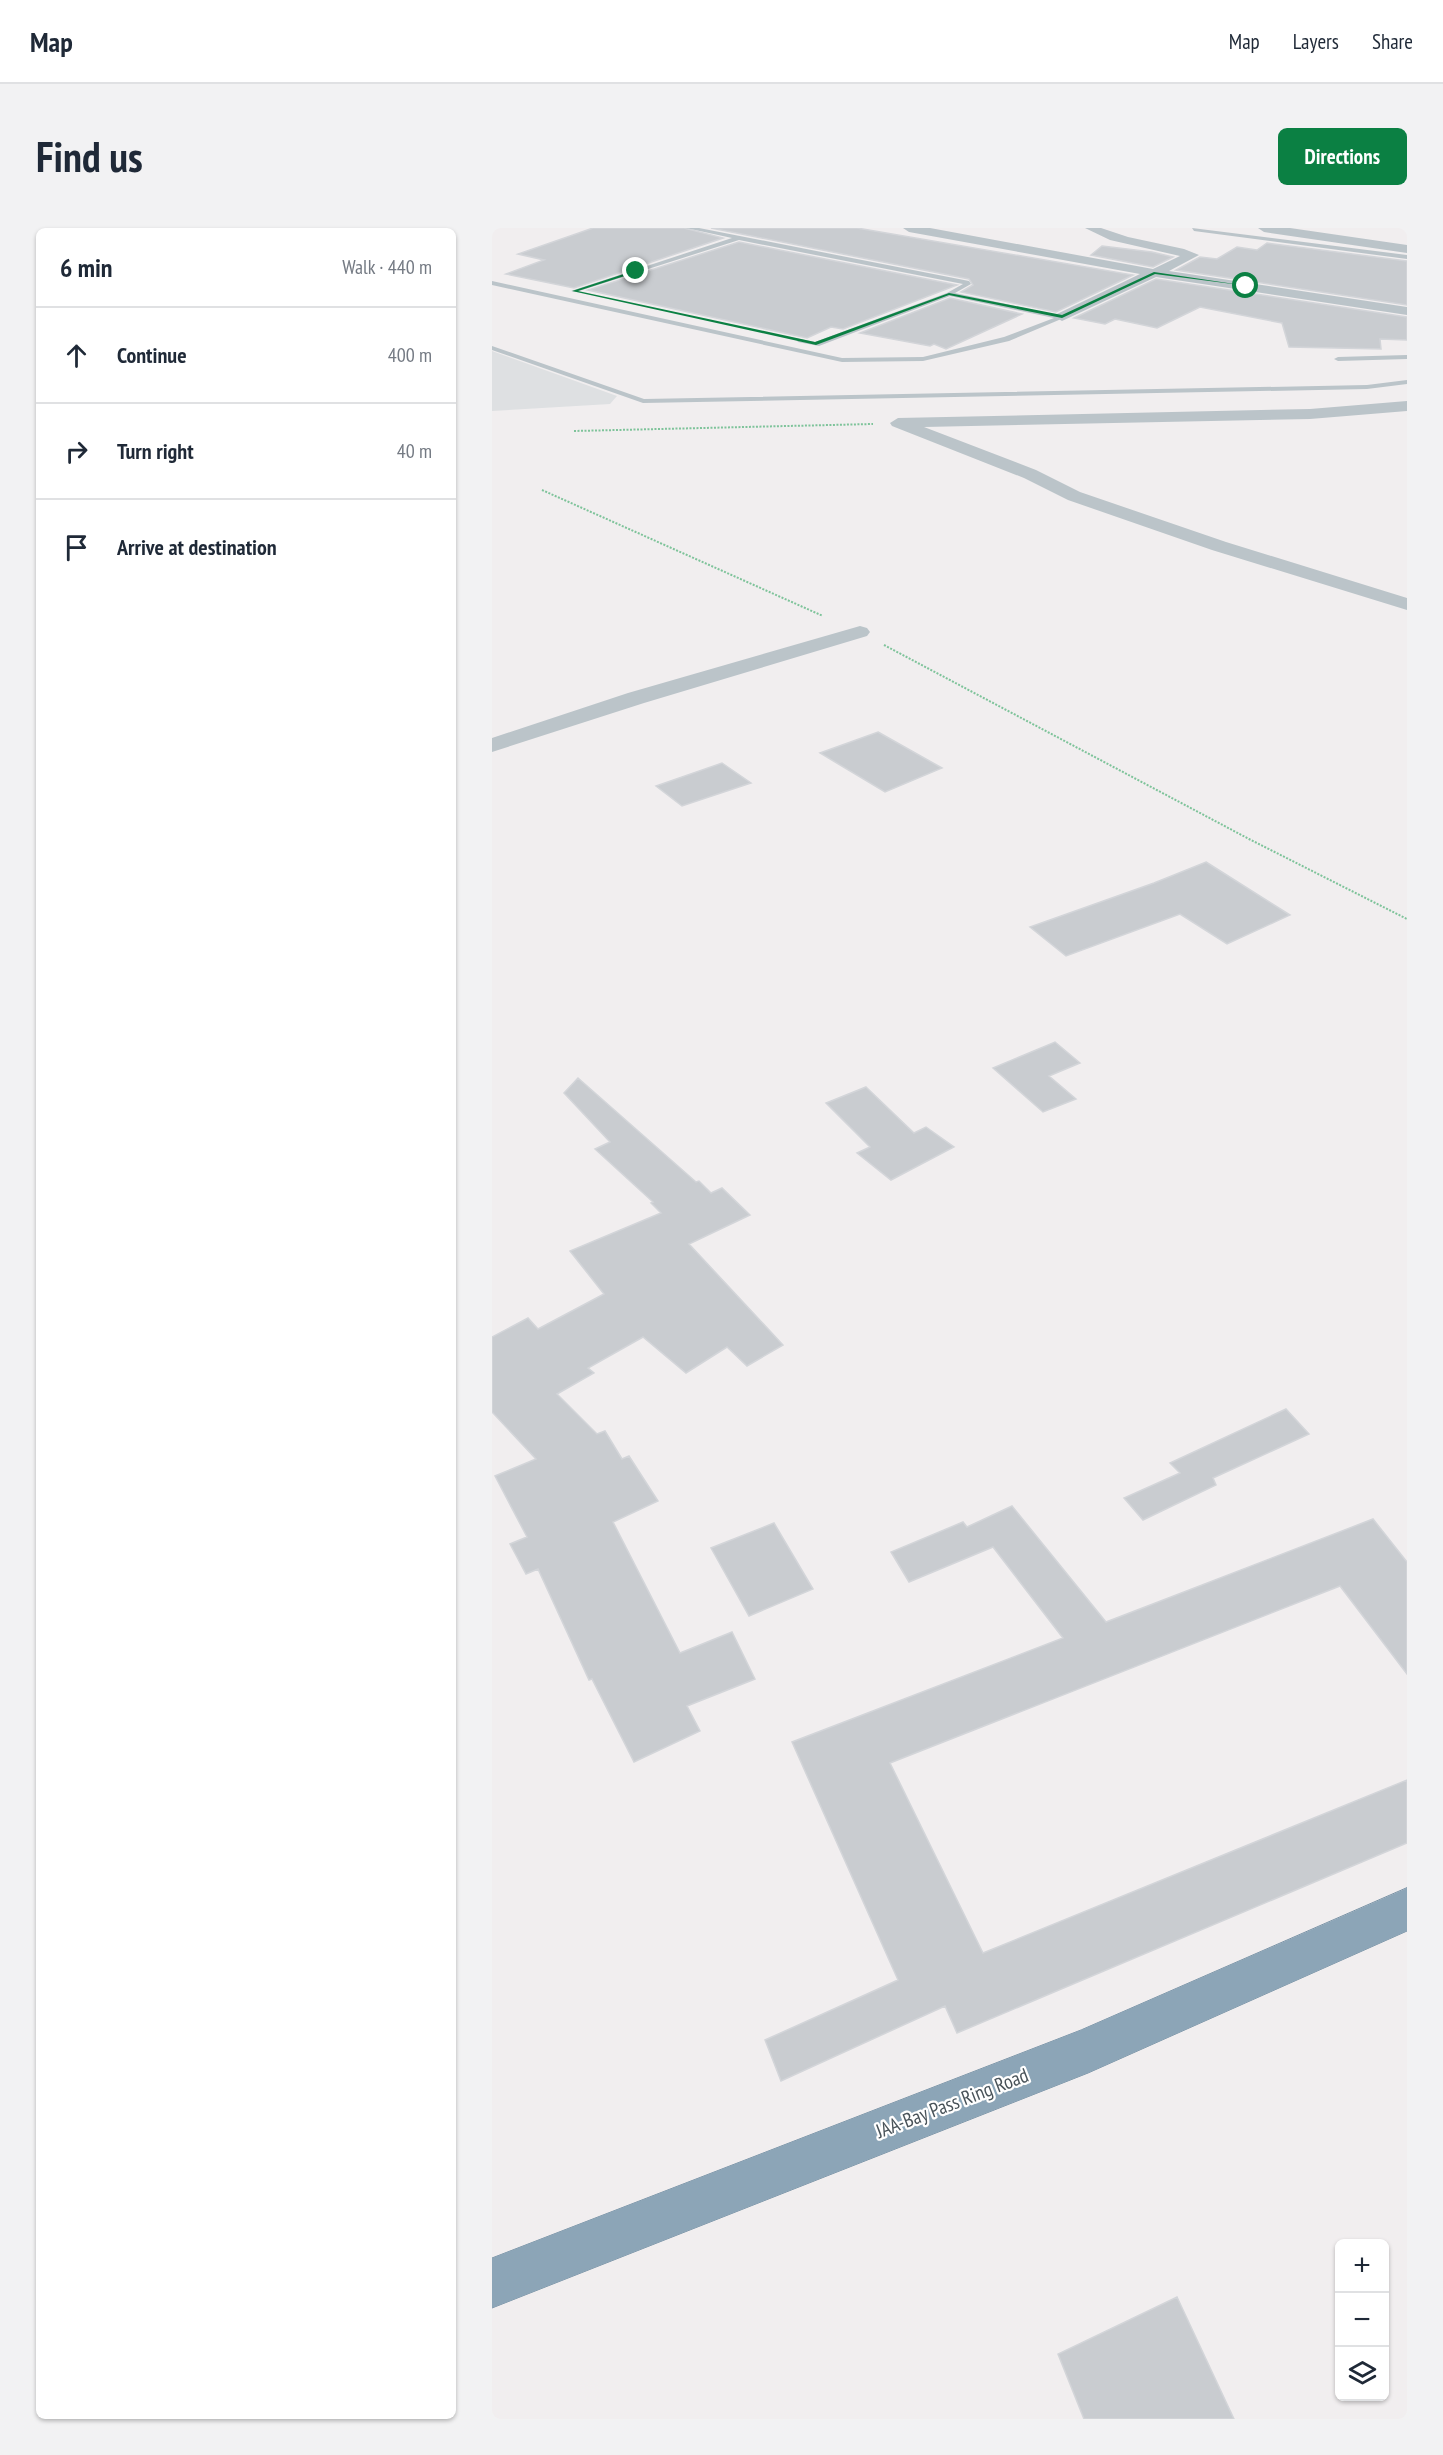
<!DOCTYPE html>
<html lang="en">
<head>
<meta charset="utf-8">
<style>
	body { margin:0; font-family:"PT Sans Narrow",sans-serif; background:#f2f2f3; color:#1f2937 }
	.controls { position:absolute; right:18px; bottom:18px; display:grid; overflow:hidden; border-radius:9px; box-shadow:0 2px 4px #0004 }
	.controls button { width:54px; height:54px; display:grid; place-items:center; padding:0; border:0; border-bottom:2px solid #e0e1e3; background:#fff; color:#1f2937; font:30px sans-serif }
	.stop { position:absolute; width:18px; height:18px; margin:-14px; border:4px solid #0b8043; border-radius:50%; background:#fff }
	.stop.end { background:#0b8043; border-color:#fff; box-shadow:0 2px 6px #0008 }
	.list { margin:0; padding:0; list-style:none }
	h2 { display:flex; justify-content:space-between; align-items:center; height:78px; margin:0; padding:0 24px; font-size:26px }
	h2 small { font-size:20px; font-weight:400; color:#747a83 }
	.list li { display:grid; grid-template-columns:39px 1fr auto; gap:18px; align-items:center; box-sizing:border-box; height:96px; padding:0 24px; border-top:2px solid #e0e1e3 }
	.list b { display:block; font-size:22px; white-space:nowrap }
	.list em { font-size:20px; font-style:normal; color:#747a83 }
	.icon { flex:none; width:33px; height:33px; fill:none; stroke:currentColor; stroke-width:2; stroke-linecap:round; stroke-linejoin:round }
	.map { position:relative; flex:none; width:915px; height:2191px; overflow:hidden; border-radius:9px }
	header { display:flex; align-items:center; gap:36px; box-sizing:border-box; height:84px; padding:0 30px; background:#fff; border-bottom:2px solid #e0e1e3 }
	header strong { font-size:28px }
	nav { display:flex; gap:33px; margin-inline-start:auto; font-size:21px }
	.intro { display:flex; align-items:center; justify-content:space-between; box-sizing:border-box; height:144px; padding:0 36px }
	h1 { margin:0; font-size:42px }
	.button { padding:15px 27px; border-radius:9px; background:#0b8043; color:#fff; font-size:21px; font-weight:700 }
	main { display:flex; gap:36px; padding:0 36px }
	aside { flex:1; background:#fff; border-radius:9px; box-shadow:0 2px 4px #0004 }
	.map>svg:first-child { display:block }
</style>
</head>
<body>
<header>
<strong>Map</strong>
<nav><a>Map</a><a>Layers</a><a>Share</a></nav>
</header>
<div class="intro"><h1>Find us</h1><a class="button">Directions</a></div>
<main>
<aside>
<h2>6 min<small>Walk · 440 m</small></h2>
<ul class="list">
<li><svg class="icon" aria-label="ahead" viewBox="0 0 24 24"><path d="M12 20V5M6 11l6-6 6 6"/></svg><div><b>Continue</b></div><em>400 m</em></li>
<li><svg class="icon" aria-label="right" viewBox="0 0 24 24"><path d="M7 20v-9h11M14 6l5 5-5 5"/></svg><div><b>Turn right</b></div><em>40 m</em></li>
<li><svg class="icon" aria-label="arrive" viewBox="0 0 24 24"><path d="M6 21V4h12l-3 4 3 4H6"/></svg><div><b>Arrive at destination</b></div></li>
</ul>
</aside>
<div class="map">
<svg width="915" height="2191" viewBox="0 0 915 2191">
	<rect width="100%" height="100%" fill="#f1eeef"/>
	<path fill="#dee0e2" d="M0 123 125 168 118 176 0 183Z"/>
	<path fill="#c9ccd0" stroke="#d3d5d9" stroke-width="1.5" d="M101 0H192L231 10 82 60 14 46 52 32 26 26Z
		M219 0H365L641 47 564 84 469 64 481 57 477 51Z
		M247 14 465 57 351 101 339 99 315 110 96 62Z
		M775 15 915 33V77L684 42 708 29 725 31 745 19 765 22Z
		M610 18 660 24 681 29 661 39 599 27Z
		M664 51 915 89V112L888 111 889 121 797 119 790 95 708 79 665 100 623 91 613 96 582 90Z
		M458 70 530 86 454 121 442 116 438 118 368 105Z
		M386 504 450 540 393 564 328 525Z
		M230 535 259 555 190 578 164 558Z
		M714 634 798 687 735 716 688 686 574 728 538 699 662 655Z
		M563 814 588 835 557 848 584 871 551 884 501 840Z
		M86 850 204 954 207 953 219 965 230 960 258 987 197 1016 291 1117 255 1138 235 1119 194 1145 151 1109 96 1140 102 1145 65 1166 105 1206 113 1203 130 1231 137 1228 166 1273 121 1294 188 1425 240 1404 263 1451 195 1478 208 1503 142 1534 100 1451 97 1452 46 1341 34 1346 18 1316 35 1309 3 1248 44 1231 0 1184V1109L36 1090 46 1101 112 1066 78 1023 169 985 159 975 161 974 103 921 118 914 72 865Z
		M374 859 422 905 434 899 462 919 399 952 365 925 378 919 334 875Z
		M794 1181 817 1206 721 1250 724 1257 651 1292 632 1270 688 1245 678 1235Z
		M520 1278 614 1394 881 1291 915 1334V1446L848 1358 398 1535 491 1725 915 1552V1615L465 1805 453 1778 289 1853 273 1812 406 1752 300 1514 571 1410 501 1319 417 1354 399 1324 471 1294 475 1299Z
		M282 1295 321 1361 257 1388 219 1320Z
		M685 2069 742 2191H592L566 2126Z"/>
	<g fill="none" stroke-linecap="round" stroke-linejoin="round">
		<defs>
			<path id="highway" d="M915 1660V1703L596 1845 0 2080V2030L589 1802Z"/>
		</defs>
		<use href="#highway" stroke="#7790a3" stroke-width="1"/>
		<path stroke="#7ec39a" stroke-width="2" stroke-dasharray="2 1.5" stroke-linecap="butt" d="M82 203 381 196
			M50 262 331 388
			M392 417 757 611 915 691"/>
		<path fill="#bbc4c9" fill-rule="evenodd" d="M194 0H207L477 53 479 56 463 65 574 89 517 113 431 133 350 134 0 57V53L350 130 431 129 512 109 562 90 458 68 327 118 306 114 303 110 323 114 455 65 471 56 247 12 84 64 79 63 240 10Z
			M700 0 915 27V31L702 3Z
			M0 118 152 171 875 157 915 152V156L875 161 151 175 0 122Z
			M915 127V131L846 133 842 131 846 129Z"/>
		<path fill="#bbc4c9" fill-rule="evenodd" d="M411 0H438L661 41 688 28 618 12 593 0H609L636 9 692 21 707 27 677 43 915 79V87L664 49 570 93 563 89 565 86 648 46 417 4Z
			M766 0H798L915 17V25L772 4Z
			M915 173V183L818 191 432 199 544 242 588 264 734 314 915 370V382L720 322 576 272 532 250 400 198 398 195 406 190 818 181Z
			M368 398 375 400 378 404 375 408 152 475 0 524V510L136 465Z"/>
		<use href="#highway" fill="#8ca5b7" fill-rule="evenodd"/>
	</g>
	<path fill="#0b8043" d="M144 42 145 44 86 63 323 114 457 65 570 87 662 44 756 58 663 46 570 90 457 67 324 117 80 63Z"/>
	<g text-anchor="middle" stroke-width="4.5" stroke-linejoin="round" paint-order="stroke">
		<g font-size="20" fill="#495359" stroke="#fff">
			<text transform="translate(460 1875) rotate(-21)" y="7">JAA-Bay Pass Ring Road</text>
		</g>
	</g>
</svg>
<div class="controls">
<button>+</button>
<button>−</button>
<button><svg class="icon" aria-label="layers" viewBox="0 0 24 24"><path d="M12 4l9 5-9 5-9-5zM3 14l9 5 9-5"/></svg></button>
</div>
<div class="stop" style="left:754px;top:58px"></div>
<div class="stop end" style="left:144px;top:43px"></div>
</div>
</main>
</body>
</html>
